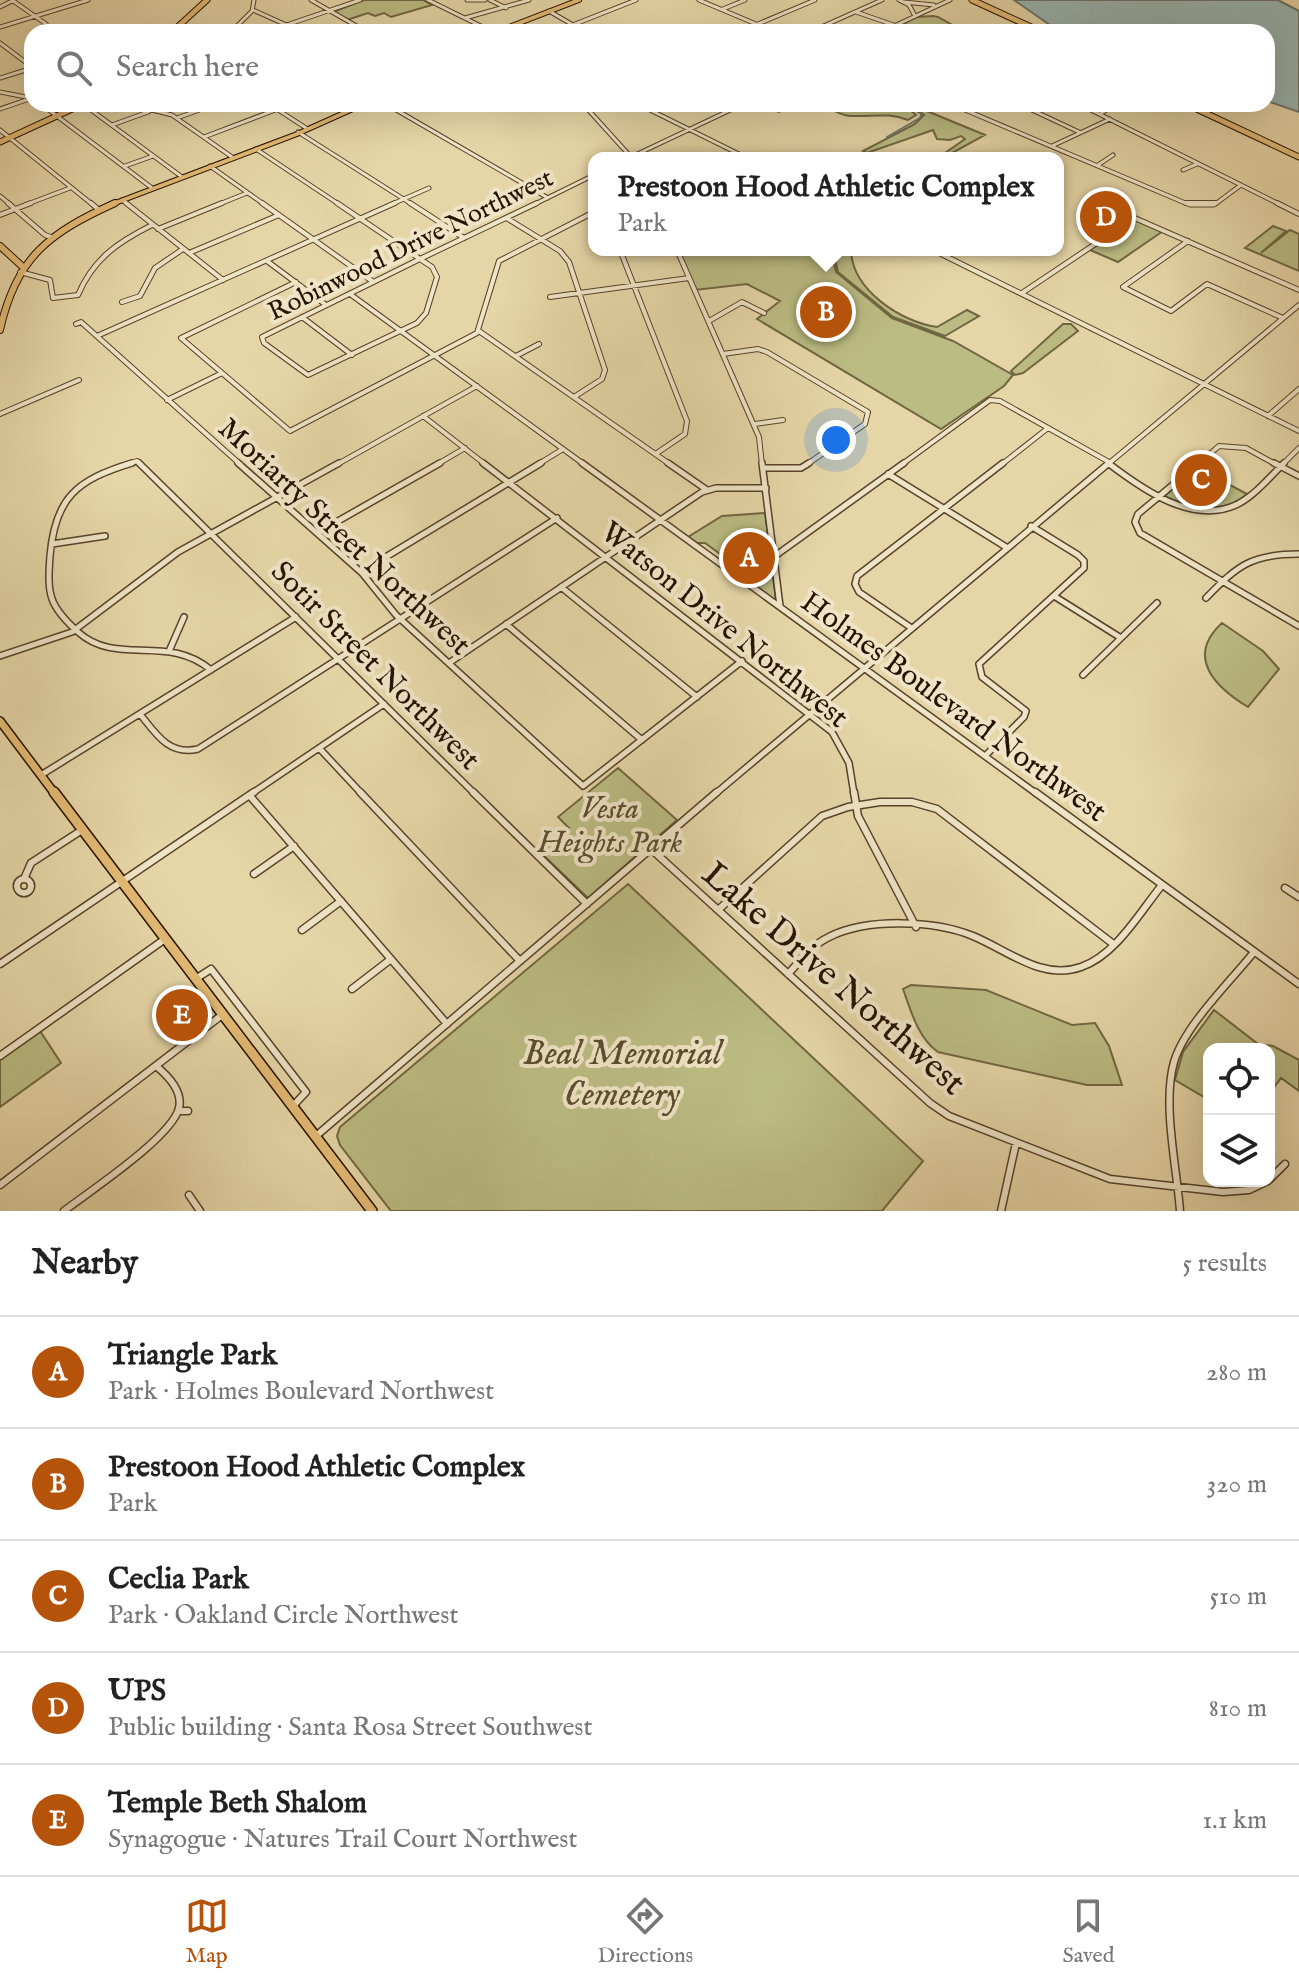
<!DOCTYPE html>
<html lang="en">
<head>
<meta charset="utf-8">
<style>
	body { margin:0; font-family:"IM FELL English",serif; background:#f6f6f6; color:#222 }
	.controls { position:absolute; right:24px; bottom:24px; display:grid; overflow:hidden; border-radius:16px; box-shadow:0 8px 32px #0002 }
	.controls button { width:72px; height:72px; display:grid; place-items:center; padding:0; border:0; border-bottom:2px solid #e0e0e0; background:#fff; color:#222; font:40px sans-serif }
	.you { position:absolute; left:836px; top:440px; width:28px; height:28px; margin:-20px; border:6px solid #fff; border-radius:50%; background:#1a73e8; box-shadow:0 0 0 12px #1a73e833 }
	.badge { display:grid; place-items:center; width:52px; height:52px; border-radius:50%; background:#b45309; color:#fff; font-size:26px; font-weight:700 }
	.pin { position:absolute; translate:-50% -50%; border:4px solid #fff; box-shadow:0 2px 8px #0006 }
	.popup { position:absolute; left:588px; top:152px; width:476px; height:104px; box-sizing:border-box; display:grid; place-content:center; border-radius:16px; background:#fff; filter:drop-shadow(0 2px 6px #0005); font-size:26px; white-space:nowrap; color:#767676 }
	.popup b { font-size:30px; color:#222 }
	.popup::after { content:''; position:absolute; left:50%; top:100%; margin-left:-16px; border:16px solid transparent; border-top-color:#fff }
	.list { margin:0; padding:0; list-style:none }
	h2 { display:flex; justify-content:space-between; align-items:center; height:104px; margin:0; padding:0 32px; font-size:34px }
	h2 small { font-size:26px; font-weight:400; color:#767676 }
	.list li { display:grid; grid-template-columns:52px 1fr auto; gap:24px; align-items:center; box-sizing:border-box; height:112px; padding:0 32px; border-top:2px solid #e0e0e0 }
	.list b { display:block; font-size:30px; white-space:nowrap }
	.list p { margin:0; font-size:26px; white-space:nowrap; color:#767676 }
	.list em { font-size:26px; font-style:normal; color:#767676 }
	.icon { flex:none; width:44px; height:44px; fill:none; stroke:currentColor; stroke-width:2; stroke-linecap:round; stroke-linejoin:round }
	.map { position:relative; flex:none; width:1299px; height:1211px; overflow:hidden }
	.search { position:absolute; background:#fff; box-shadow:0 8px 32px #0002; left:24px; right:24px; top:24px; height:88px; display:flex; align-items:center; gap:20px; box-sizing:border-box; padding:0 28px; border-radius:24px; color:#767676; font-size:30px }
	.sheet { height:664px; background:#fff }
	nav { display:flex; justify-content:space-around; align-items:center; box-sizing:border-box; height:112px; border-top:2px solid #e0e0e0; background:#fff; font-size:22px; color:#767676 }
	nav a { display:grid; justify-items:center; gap:4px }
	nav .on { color:#b45309 }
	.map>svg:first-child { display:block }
</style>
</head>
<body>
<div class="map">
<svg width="1299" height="1211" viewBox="0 0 1299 1211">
	<rect width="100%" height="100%" fill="#e6d6a7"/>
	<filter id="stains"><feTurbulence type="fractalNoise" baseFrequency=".0025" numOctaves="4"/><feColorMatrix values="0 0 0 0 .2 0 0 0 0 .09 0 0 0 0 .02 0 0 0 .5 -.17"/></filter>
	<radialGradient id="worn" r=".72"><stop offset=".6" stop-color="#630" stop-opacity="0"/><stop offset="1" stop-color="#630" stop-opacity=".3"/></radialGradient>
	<path fill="#bbbc83" stroke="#716642" stroke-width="2" d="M364 0H423L432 5 391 17 384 13 375 16 368 13 347 20 333 12Z
		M933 16 938 17 965 32H916L902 25 916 17Z
		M756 104H903L916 115 908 120C888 112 872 117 852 116 842 116 836 111 828 108 814 101 792 104 779 112Z
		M904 104H910L985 135 943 158H938L965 139 961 136 950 140 937 139 933 130 867 153 863 151 915 124 924 115Z
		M1135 219 1163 231 1118 262 1090 250Z
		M1273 226 1286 231 1261 253 1290 230 1299 234V271L1245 248Z
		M677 250H831L836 272 892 318 953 341 1013 375 1004 386 941 429 757 319 780 301 747 284 695 290Z
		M833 250H851C852 290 901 322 937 327L967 310 979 316 945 336 893 317 838 272Z
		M1063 324H1071L1078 331 1023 373 1015 375 1011 371Z
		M1196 467 1247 494C1223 514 1192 511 1165 496Z
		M765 513 776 601 743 576 746 573 705 543H697L688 537 722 516Z
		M1222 623 1263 651 1279 669 1248 707C1215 687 1185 657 1222 623Z
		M618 768 677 820 588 898 540 852 569 828 558 817Z
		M628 884 923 1161 882 1211H391L340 1145 337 1136 340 1127Z
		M911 985 986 990 1072 1025 1095 1023 1109 1046 1122 1085H1087L938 1052C918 1038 911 1011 903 989Z
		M1214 1010 1258 1044 1273 1046 1299 1060V1091L1281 1078 1269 1094V1049H1209V1100L1175 1080 1183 1052Z
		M40 1031 61 1063 0 1107V1059Z"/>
	<path fill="#9ab6b2" stroke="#6c746b" stroke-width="2" d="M1014 0H1278L1299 11V112L1267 101V32H1060Z"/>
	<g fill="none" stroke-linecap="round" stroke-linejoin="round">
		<path stroke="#6c746b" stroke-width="2" d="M880 107 885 104
			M887 137 920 118 922 113 907 104"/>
		<defs>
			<path id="minor-far3" d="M12 0 46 24
				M311 0 367 32
				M428 0 493 32
				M467 0H485
				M490 0 506 8
				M699 0 775 32
				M899 0 909 5 915 16
				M904 2 934 5
				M0 7 14 0
				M723 9 745 0
				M253 10 302 32
				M549 11 585 32
				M856 12 914 32
				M465 18 529 0
				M758 24 815 0
				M0 27 88 0
				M892 27 950 0
				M231 32 252 11 254 0
				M266 32 360 0
				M555 32 636 0
				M810 32 882 0
				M0 43 32 67
				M0 78 32 68
				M0 92 31 98
				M41 104 152 188
				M83 104 182 177
				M269 104 306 128
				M386 104 548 198
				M583 104 631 157
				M638 104 747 158
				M951 104 1190 205H1214L1241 185
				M1019 104 1079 132
				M1079 104 1281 205
				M0 109 32 98
				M152 110 172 115 232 157
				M1100 114 1116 104
				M177 118 216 104
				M112 125 148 112 158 104
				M0 130 93 205
				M298 132 413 205
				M204 137 291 104
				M1052 146 1110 119
				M256 149 340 205
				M629 158 743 104
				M1098 165 1113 155
				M125 166 153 156
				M210 166 265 205
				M1183 170 1197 164
				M0 196 11 205
				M122 200 129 205
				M25 205 70 188
				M217 205 247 193
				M390 205 429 188
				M533 205 594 175"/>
			<path id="minor-far2" d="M8 203 45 235 54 238
				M91 203 99 210
				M126 203 223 280
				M262 203 372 281
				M337 203 420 259
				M410 203 464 238
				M1186 203H1216
				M1277 203 1299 214
				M1105 205 1299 290
				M0 215 31 203
				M508 219 560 251 569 262 605 370 602 379 574 397
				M158 229 222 203
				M1188 241 1123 287 1171 311 1207 284 1283 318
				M620 250 687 421 685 434 657 453
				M677 250 759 437 762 465
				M933 250 1299 431
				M189 253 279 215
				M420 259 432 267 437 277 426 313 417 323 308 375 264 343 262 337Z
				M420 259 537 203
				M267 261 326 305
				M20 272 50 280 53 298 78 295C93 259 118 242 152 225
				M296 282 181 338 290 431 477 333 499 261 594 212
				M1022 293 1134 218
				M350 294 585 465
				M550 297 689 278
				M122 302 140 296 155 268 183 249
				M302 317 352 355
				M709 321 742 302 764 313
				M76 324 81 322 241 465
				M479 331 671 465
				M97 336 395 203
				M723 354 758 349 767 352 868 412 865 424 806 465
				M516 356 539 344
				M167 400 220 374
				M0 414 79 380
				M423 416 486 465
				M1268 416 1299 389
				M755 424 783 420
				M125 465 137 461 141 465
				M336 465 477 386
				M436 465 465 448
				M537 465 563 449
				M901 465 990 400 1000 401 1109 462
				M1001 465 1048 428
				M1107 465 1299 305
				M1197 465 1219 446 1246 448 1277 465
				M1282 465 1299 448"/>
			<path id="minor-far1" d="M132 463C76 480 55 498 50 556 47 595 49 606 78 632 117 667 167 633 211 670
				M139 463 475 794
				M238 463 362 573 396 615 583 786 742 661
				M483 463 832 732 849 763 854 794
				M582 463 1037 794
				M668 463 707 490
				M762 463 780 606
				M1108 463C1142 489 1193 526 1238 504 1255 495 1270 477 1284 463
				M1199 463 1138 514 1135 522 1140 533 1299 626
				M1274 463 1299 476
				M764 468H801L809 463
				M888 474 1006 547
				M317 533 440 463
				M52 544 105 536
				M775 556 904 463
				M361 572 541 463
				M561 587 697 697
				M1054 596 1121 638
				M1206 598C1238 565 1252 554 1299 554
				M506 624 642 740
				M910 627 859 592 855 584 857 576 1003 463
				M170 649 184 617
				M0 656 72 632 178 552 339 463
				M449 663 702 492 716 488H766
				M1083 675 1157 603
				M140 714C156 734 169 756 198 749L557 518
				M319 748 362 794
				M985 756 1024 717 1026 711 982 677 979 664 1084 568V561L1078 555 1031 526
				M41 775 296 617
				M251 794 384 704
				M715 794 1109 463"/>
			<path id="minor" d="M360 792 520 961
				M473 792 587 904
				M854 792 858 816 916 927
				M1035 792 1299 984
				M250 796 447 1024
				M651 849 930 1103 949 1116 1110 1179 1223 1192 1249 1190 1268 1181
				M254 874 294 846
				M17 886a7 7 0 1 1 14 0a7 7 0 1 1-14 0Z
				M24 879 31 863 82 830
				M1285 888 1299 897
				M718 910 822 816 848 807 880 802H912L937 809 1112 943
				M302 930 341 901
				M0 964 254 792
				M788 974C800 961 812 945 829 937 867 918 934 920 973 936 1007 950 1042 981 1081 967 1116 955 1140 912 1162 885
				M197 978 211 969 306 1092 293 1106
				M352 989 391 959
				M0 1056 165 939
				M178 1111H188
				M316 1136 717 792
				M1269 1180 1285 1164
				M0 1185 222 1015
				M189 1195 200 1211
				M64 1211C90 1191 172 1137 179 1108 183 1091 167 1075 156 1066
				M1001 1211 1016 1143
				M1180 1211C1177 1168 1162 1104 1174 1062 1185 1025 1230 982 1254 952"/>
			<path id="major-far3" d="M496 32 579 0
				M110 205 297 134 364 104"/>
			<path id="major-far2" d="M0 246 23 267
				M0 330C16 257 49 233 115 203"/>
			<path id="major-far1" d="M0 721 55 794"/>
			<path id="major" d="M54 792 372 1211"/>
			<path id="highway" d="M972 0 1042 32
				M172 32 207 0
				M1186 104 1299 157
				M0 142 83 104"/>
		</defs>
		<use href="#minor-far3" stroke="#57422a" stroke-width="5"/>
		<use href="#minor-far2" stroke="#57422a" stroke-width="6"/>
		<use href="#minor-far1" stroke="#57422a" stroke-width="8"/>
		<use href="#minor" stroke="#57422a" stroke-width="9"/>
		<use href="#major-far3" stroke="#271100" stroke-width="6"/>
		<use href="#major-far2" stroke="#271100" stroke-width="8"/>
		<use href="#major-far1" stroke="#271100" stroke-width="10"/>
		<use href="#major" stroke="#271100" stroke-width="12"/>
		<use href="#highway" stroke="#271100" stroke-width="7"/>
		<use href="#minor-far3" stroke="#efe4c6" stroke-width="3"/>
		<use href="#minor-far2" stroke="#efe4c6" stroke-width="4"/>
		<use href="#minor-far1" stroke="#efe4c6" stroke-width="5"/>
		<use href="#minor" stroke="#efe4c6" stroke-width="6"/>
		<use href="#major-far3" stroke="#e3bb74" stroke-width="4"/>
		<use href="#major-far2" stroke="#e3bb74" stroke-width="6"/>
		<use href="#major-far1" stroke="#e3bb74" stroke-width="7"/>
		<use href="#major" stroke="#e3bb74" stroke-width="9"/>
		<use href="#highway" stroke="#e3bb74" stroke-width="5"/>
	</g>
	<g text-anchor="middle" stroke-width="8" stroke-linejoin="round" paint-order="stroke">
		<g font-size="26" fill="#271100" stroke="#efe4c6">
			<text transform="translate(410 244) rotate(-26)" y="9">Robinwood Drive Northwest</text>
		</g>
		<g font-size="30" fill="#271100" stroke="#efe4c6">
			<text transform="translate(345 536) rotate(43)" y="10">Moriarty Street Northwest</text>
			<text transform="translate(725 624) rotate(39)" y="10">Watson Drive Northwest</text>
			<text transform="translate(376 665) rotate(45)" y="10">Sotir Street Northwest</text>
			<text transform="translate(954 706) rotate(36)" y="10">Holmes Boulevard Northwest</text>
		</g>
		<g font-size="30" font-style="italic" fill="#5b4d2e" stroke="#efe4c6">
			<text x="610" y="818">Vesta<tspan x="610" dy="34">Heights Park</tspan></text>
		</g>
		<g font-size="36" fill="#271100" stroke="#efe4c6">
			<text transform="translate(835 977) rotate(41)" y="13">Lake Drive Northwest</text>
		</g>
		<g font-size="36" font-style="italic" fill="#5b4d2e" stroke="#efe4c6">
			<text x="622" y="1064">Beal Memorial<tspan x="622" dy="41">Cemetery</tspan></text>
		</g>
	</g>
	<rect width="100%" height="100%" filter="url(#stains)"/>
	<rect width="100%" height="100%" fill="url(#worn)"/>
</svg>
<div class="controls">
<button><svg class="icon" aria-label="locate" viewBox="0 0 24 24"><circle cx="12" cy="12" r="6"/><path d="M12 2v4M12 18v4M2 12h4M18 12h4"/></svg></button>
<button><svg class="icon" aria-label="layers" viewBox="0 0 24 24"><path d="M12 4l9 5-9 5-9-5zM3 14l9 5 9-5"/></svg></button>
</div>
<div class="you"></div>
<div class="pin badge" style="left:749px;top:558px">A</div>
<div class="pin badge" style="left:826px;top:312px">B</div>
<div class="popup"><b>Prestoon Hood Athletic Complex</b>Park</div>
<div class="pin badge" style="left:1201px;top:480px">C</div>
<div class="pin badge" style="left:1106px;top:217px">D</div>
<div class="pin badge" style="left:182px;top:1015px">E</div>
<div class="search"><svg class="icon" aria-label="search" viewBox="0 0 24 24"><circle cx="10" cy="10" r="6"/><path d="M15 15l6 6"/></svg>Search here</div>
</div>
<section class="sheet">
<h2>Nearby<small>5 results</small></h2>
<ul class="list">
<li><span class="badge">A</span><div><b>Triangle Park</b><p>Park · Holmes Boulevard Northwest</p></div><em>280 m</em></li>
<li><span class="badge">B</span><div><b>Prestoon Hood Athletic Complex</b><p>Park</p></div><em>320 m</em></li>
<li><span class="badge">C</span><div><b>Ceclia Park</b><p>Park · Oakland Circle Northwest</p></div><em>510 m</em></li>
<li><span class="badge">D</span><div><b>UPS</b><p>Public building · Santa Rosa Street Southwest</p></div><em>810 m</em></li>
<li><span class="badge">E</span><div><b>Temple Beth Shalom</b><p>Synagogue · Natures Trail Court Northwest</p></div><em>1.1 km</em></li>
</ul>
</section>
<nav>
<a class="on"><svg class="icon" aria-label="map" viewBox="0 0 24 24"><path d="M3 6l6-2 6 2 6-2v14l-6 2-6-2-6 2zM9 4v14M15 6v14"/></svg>Map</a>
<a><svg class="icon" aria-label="directions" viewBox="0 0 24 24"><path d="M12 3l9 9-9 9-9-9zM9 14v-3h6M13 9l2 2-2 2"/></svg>Directions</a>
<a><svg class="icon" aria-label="saved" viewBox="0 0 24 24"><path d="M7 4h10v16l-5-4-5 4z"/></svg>Saved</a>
</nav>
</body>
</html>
